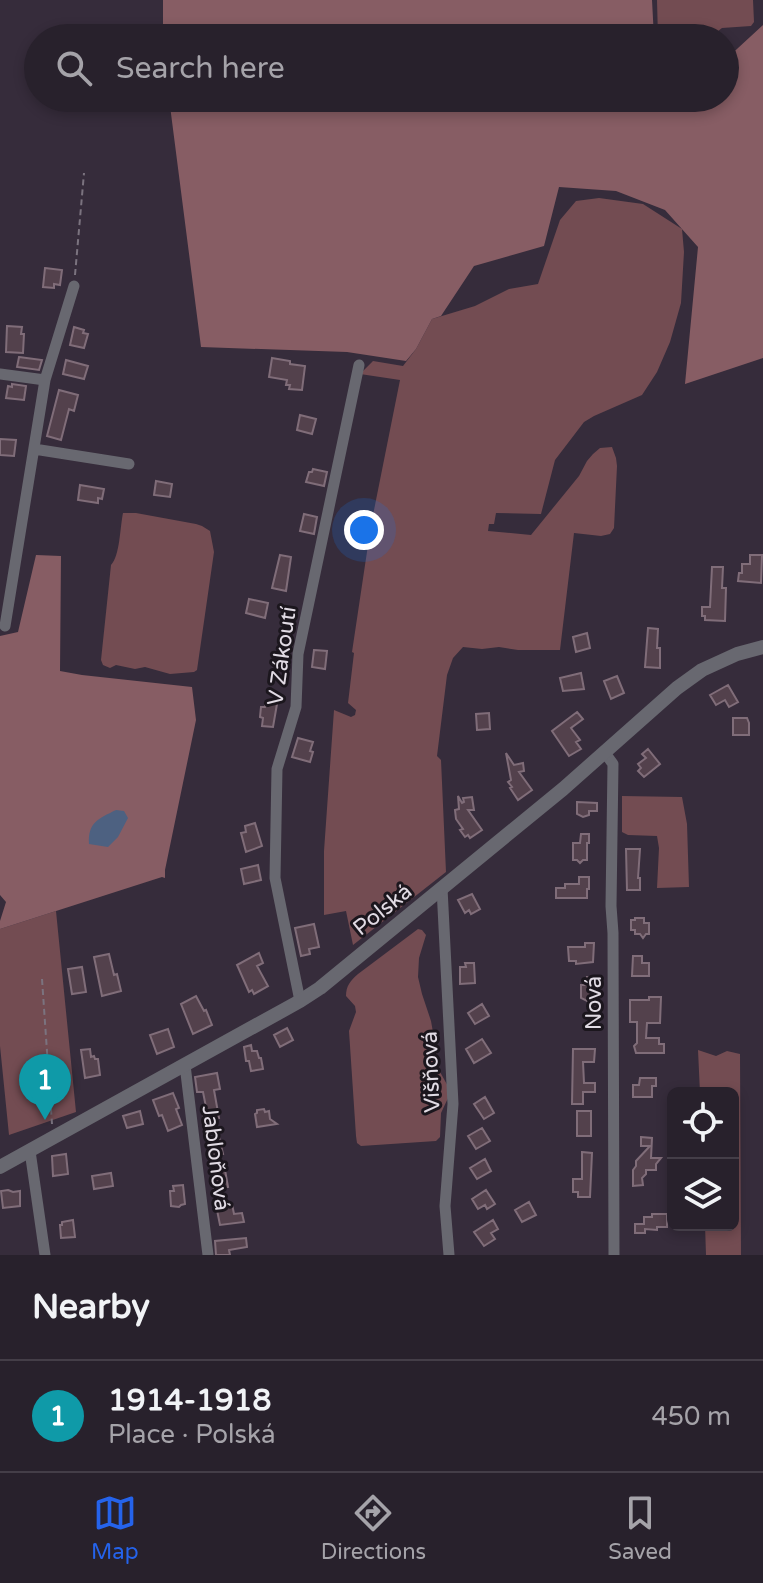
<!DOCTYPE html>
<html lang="en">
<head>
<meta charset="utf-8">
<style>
	body { margin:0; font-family:"Varela Round",sans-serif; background:#342e38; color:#f1f3f6 }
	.controls { position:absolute; right:24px; bottom:24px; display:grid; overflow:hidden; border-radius:12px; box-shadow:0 4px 12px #0003 }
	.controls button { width:72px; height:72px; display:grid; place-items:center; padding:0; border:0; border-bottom:2px solid #443e48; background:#28212c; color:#f1f3f6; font:40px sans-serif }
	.you { position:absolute; left:364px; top:530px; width:28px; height:28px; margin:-20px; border:6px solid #fff; border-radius:50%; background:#1a73e8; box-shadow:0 0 0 12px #1a73e833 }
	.badge { display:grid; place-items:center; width:52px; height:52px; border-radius:50%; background:#2563eb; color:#fff; font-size:26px; font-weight:700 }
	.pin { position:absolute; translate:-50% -66px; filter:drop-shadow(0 2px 4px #0008) }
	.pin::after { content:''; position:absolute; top:42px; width:28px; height:24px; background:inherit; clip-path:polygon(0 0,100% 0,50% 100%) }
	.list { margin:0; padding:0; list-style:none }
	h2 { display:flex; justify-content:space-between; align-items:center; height:104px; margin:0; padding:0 32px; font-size:34px }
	h2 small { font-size:26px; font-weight:400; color:#a5a3a9 }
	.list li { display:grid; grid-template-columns:52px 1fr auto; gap:24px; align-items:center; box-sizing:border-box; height:112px; padding:0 32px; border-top:2px solid #443e48 }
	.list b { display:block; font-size:30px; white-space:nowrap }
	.list p { margin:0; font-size:26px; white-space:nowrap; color:#a5a3a9 }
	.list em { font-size:26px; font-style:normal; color:#a5a3a9 }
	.icon { flex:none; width:44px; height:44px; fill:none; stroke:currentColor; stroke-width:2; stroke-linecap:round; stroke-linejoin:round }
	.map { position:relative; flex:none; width:763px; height:1255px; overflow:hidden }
	.search { position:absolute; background:#28212c; box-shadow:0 4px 12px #0003; left:24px; right:24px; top:24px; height:88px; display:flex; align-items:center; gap:20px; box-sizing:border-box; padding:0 28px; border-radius:44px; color:#a5a3a9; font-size:30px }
	.sheet { height:216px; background:#28212c }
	nav { display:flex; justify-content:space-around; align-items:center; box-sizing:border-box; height:112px; border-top:2px solid #443e48; background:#28212c; font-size:22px; color:#a5a3a9 }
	nav a { display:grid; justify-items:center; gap:4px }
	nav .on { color:#2563eb }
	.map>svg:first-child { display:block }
</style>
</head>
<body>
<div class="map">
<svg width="763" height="1255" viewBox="0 0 763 1255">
	<rect width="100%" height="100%" fill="#362c3b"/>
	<path fill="#734c52" d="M657 0H753L754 22 751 26 722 28 709 38H658Z
		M599 198 643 204 682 229 684 252 681 303 670 342 657 372 642 395 594 416 584 422 555 460 541 514 496 513 494 524H489L488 531 531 535 579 476 587 461 593 454 600 448 612 447 616 458 617 466 614 528 610 534 601 536 574 533 560 650H518L499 647 482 649 463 647 453 658 447 675 437 756 441 760 446 872 353 945 346 911 324 915V851L334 710 351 717 355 715 356 710 348 703 354 653 352 652 371 525 400 380 360 374 373 361 403 366 416 349 432 319 475 306 509 289 538 284 560 220 576 201Z
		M123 513H136L196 524 202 526 210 531 214 552 197 670 194 672 170 674 145 667 135 669 116 665 110 668 103 665 101 660 111 565C120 556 120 527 123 513Z
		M622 796 682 797 687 824 689 887 657 888 659 848 657 836 628 835 622 832Z
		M56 911 76 1112 9 1135 0 1046V929Z
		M418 929 422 930 426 935 419 958 418 977 422 994 431 1021 440 1072 449 1088V1096L441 1113 440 1137 436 1141 361 1146 357 1143 356 1136 349 1031 356 1012 355 1006 346 996C346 986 350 981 358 974Z
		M698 1050 716 1056 727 1051 740 1054 741 1255H706L705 1225H733V1093H700Z"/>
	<path fill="#875d64" d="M163 0H652L654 38H163Z
		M763 25V358L685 384 698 247 665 210 616 191 559 187 544 246 474 266 441 316 432 319 416 349 406 361 347 352 201 347 169 98H725V60Z
		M36 555 61 556 60 671 82 675 192 687 196 720 165 870V878L162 877 0 929V921L6 902 0 895V636L18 632Z"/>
	<path fill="#4d6181" d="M116 810 124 811 128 818 118 837 108 847 89 844C88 822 98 819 116 810Z"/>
	<path fill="#53414c" stroke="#806d79" stroke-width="2" d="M45 268 62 270 60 285 54 284V288L43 287Z
		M7 326 22 327 21 334H24L23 353 6 352Z
		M74 327 84 330 83 333 88 334 84 348 70 345Z
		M19 357 42 360 39 370 17 367Z
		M272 358 290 361V364L305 366 302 390 289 389 290 385H286L287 380 269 377Z
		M66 360 88 366 84 379 63 374Z
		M12 384 26 386 24 400 6 398 8 386 12 387Z
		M59 390 78 395 74 411 69 409 61 440 47 436Z
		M300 415 316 419 312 434 297 430Z
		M0 439 16 440 14 456 0 455Z
		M313 469 327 472 324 486 306 482 309 472H312Z
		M156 481 172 484 170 497 154 495Z
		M80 485 104 489 102 499 98 498V503L78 500Z
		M304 514 317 517 314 534 300 531Z
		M280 555 291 557 286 591 272 588Z
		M750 555H762L761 583 738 581 739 573H742V564H750Z
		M712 567H723L722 588H726L725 621 705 620V616H702V607H710Z
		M249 599 268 603 265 618 246 613Z
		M648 628 658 629 657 648H660V668L645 667Z
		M587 633 590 648 576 652 573 637Z
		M314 650 327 651 325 669 312 667Z
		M581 673 584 689 563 691 560 678Z
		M617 676 624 693 611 699 604 681Z
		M728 685 738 702 729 707 725 700 716 705 710 695Z
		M266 702 277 704 273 727 262 726 263 718 260 717 261 707H265Z
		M577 712 583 719 571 728 580 740 576 742 581 749 569 756 552 731Z
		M489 713 490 729 477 730 476 714Z
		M733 718H747L749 723V735H733Z
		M298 738 313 742 310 751 313 752 310 762 292 757Z
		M648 749 660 764 644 777 638 771 641 768 638 764 646 758 642 754Z
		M506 753 514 765 523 763 524 771 519 772 532 790 518 800 510 788 512 787 508 782 511 780Z
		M458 796 462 803 464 802 463 798 472 797 474 810H468L482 830 470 838 468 835 465 837 460 830 463 829 456 819 455 810 459 809Z
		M577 802 597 803V811H589V815L583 817 577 814Z
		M255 823 262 846 246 852 241 833 246 832 245 826Z
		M581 834H589V843H587V860H583L580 863 577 860H573V843H580Z
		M626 849H640L638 878H640V890H627Z
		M258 865 261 880 244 884 241 869Z
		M579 877H589V889H587V898H556V888H565V884H579Z
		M472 894 480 909 471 914 469 910 465 913 458 900Z
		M635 918H644V923H649V934H646L643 938 640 934H635V930H631V920H635Z
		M314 924 319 947 309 949 310 954 301 956 295 928Z
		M585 943H594L593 962 576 964V961H569L568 947H585Z
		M259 953 263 963 257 966 268 986 254 994 252 990 249 992 237 965Z
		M109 954 114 975 117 974 121 991 102 996 94 957Z
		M633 956H642V963H649V976H632Z
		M465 963H474L475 983 460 984V967H466Z
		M82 967 86 992 72 994 68 969Z
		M587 977 596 978V985H593V998L587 1001 581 998V985H587Z
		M196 996 204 1011 206 1010 212 1025 193 1034 181 1004Z
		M649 997H661L660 1023H647L646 1038H659V1044H664V1053H636L634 1046 637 1043V1022H630V1000H649Z
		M482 1004 489 1016 475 1024 468 1013Z
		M287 1028 293 1040 280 1047 274 1035Z
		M168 1029 174 1047 157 1054 150 1035Z
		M482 1039 491 1053 474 1063 466 1049Z
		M251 1045 252 1051H257L259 1058H261L263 1069 251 1071 249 1061H246L244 1047Z
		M90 1049 91 1057 94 1056 95 1059H98L100 1075 85 1078 81 1050Z
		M573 1049H595L594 1062H583L584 1083H595V1092H583V1104H572Z
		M217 1073 220 1089 214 1090 219 1118 204 1122 202 1107H206L203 1092H197L195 1077Z
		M640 1078H656V1086H652V1097H633V1085H639Z
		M173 1093 179 1108 176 1109 182 1125 168 1131 162 1115 159 1116 153 1100Z
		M485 1097 494 1113 484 1119 474 1104Z
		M264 1109 265 1112 269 1111 270 1119 277 1124 257 1127 255 1114 257 1113V1110Z
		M140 1111 143 1124 127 1128 123 1116Z
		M577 1111H591V1136H577Z
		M482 1128 490 1141 476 1149 468 1136Z
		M219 1137 223 1154 209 1156 207 1142H209V1138Z
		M641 1137 652 1138 651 1158H661L656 1164V1170H646V1174L642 1178 643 1185 633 1186V1170L636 1166V1161L650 1146H641Z
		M582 1152 592 1153 590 1197H578V1192H573V1179H582Z
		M66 1154 68 1174 53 1176 52 1156Z
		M485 1159 491 1171 477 1179 470 1168Z
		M225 1170 228 1187 214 1189 212 1175H216V1171Z
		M111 1173 113 1186 94 1189 92 1176Z
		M183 1185 185 1204 181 1205 179 1207 171 1206 170 1191H174L173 1186Z
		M8 1190 13 1192 20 1191V1206L3 1208 1 1191Z
		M486 1190 495 1204 487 1209 485 1205 478 1209 472 1199Z
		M529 1202 536 1215 522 1222 515 1210Z
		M232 1204 234 1214 242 1213 244 1222 220 1225 217 1210 223 1209 222 1206Z
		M652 1214H667V1227H657V1230L645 1229V1233H635V1224H644V1217H652Z
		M73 1220 75 1237 61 1238 60 1225H62V1222Z
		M493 1220 498 1229 491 1233 495 1239 484 1246 474 1232Z
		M246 1238 247 1247 229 1250 230 1255H216L215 1241Z"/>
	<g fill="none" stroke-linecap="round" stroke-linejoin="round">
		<path stroke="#7b737f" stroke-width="2" stroke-dasharray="6 4" stroke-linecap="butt" d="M75 275 84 173
			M42 979 52 1124"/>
		<path stroke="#686870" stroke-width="11" d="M0 374 45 380
			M34 449 129 464
			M5 626 45 380 74 286
			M605 753 613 764 611 906 613 933 614 1255
			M442 888 453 1104 445 1206 449 1255
			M300 1001 275 878 277 769 296 707 298 654 359 365
			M185 1065 208 1255
			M30 1151 45 1255"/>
		<path stroke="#686870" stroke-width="14" d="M0 1167 300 1001 320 988 563 789 677 688 702 670 737 654 763 647"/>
	</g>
	<g text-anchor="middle" stroke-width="6" stroke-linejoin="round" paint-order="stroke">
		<g font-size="22" fill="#e1dbe4" stroke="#1b161d">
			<text transform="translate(281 656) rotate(-82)" y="8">V Zákoutí</text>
			<text transform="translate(382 909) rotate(-39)" y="8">Polská</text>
			<text transform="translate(593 1003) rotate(-90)" y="8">Nová</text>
			<text transform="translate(430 1072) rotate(-92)" y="8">Višňová</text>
			<text transform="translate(217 1158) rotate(83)" y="8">Jabloňová</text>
		</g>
	</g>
</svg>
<div class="controls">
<button><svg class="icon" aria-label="locate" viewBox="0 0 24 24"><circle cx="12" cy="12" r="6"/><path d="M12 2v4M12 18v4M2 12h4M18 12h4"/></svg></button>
<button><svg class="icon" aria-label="layers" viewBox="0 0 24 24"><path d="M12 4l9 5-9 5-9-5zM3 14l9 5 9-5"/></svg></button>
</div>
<div class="you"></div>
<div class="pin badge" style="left:45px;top:1120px;background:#0f9aa8">1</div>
<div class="search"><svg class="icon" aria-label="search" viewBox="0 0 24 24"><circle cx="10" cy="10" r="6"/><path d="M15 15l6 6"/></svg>Search here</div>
</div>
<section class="sheet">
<h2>Nearby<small></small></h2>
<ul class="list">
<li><span class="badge" style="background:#0f9aa8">1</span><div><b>1914-1918</b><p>Place · Polská</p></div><em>450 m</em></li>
</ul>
</section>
<nav>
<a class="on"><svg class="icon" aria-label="map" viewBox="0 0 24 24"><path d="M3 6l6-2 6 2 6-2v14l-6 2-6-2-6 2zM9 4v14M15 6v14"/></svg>Map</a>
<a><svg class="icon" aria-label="directions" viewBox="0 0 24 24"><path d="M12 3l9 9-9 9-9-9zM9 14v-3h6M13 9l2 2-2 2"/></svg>Directions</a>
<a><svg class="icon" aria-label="saved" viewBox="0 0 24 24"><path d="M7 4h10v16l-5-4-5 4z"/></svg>Saved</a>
</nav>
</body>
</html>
